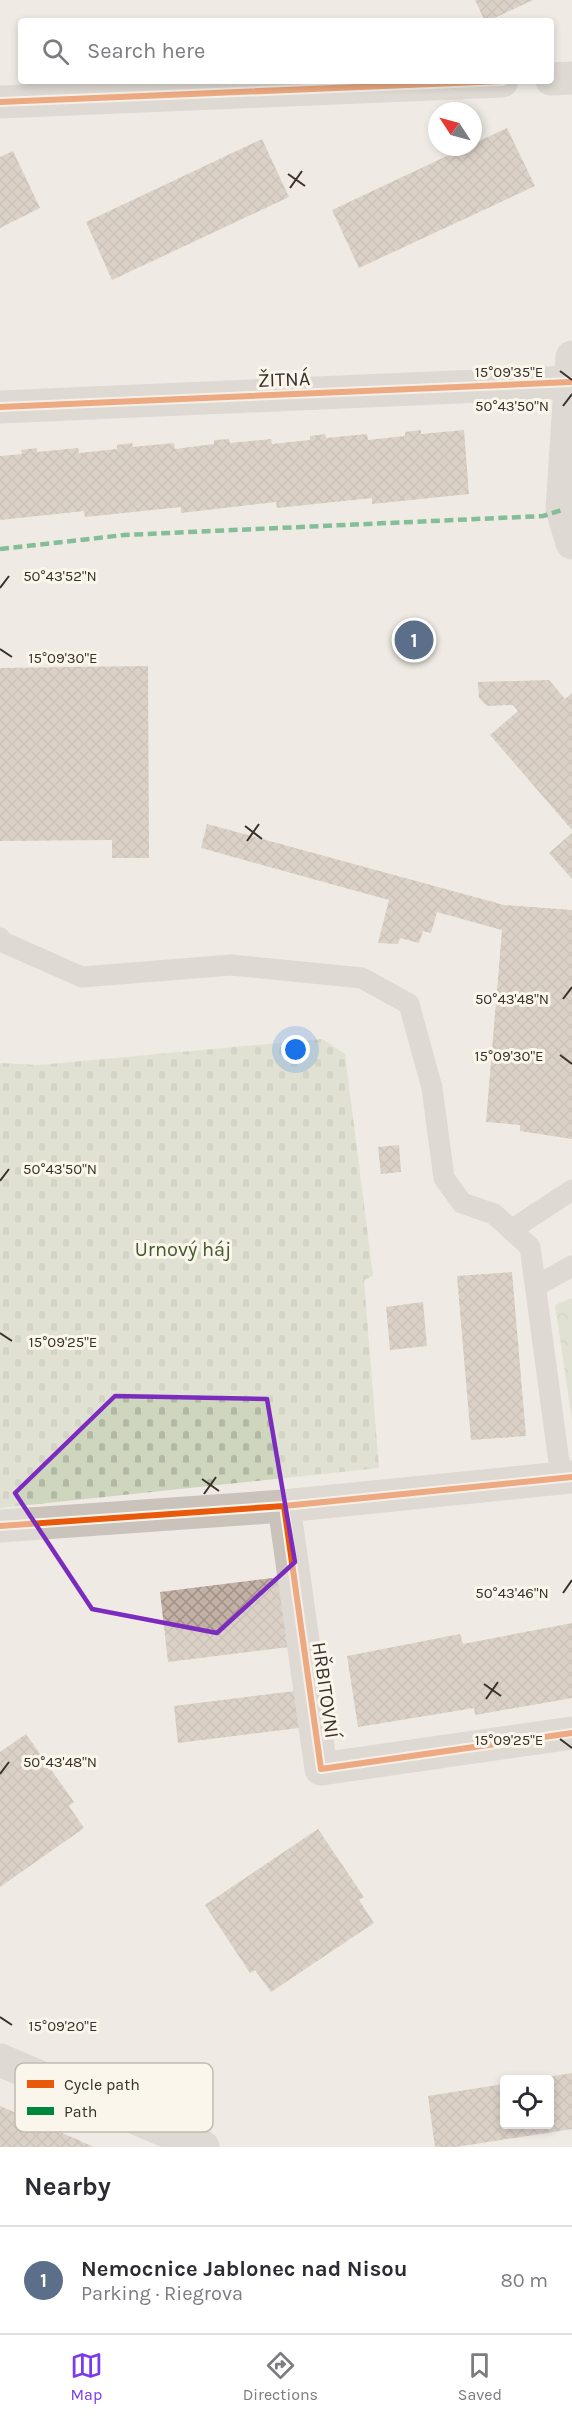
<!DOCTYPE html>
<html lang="en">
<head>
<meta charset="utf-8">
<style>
	body { margin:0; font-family:Karla,sans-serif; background:#f2f2f3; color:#2b2b33 }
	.controls { position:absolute; right:18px; bottom:18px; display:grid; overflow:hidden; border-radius:6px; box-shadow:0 3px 9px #0003 }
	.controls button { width:54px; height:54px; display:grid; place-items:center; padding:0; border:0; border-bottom:2px solid #e1e1e2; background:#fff; color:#2b2b33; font:30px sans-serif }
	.compass { position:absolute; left:428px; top:102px; width:54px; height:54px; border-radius:50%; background:#fff; box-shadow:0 3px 9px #0003; rotate:306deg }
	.you { position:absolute; left:296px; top:1050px; width:21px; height:21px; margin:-15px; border:4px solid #fff; border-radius:50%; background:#1a73e8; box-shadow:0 0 0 9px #1a73e833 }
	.badge { display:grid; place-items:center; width:39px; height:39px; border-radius:50%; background:#7c3aed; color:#fff; font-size:20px; font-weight:700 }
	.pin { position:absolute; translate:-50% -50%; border:3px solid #fff; box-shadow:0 2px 6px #0006 }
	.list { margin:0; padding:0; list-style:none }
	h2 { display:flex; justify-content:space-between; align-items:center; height:78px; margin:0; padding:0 24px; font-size:26px }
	h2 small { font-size:20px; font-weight:400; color:#7c7c81 }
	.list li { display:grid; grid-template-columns:39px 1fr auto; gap:18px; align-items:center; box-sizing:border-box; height:108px; padding:0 24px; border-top:2px solid #e1e1e2 }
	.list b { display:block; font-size:22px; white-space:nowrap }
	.list p { margin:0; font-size:20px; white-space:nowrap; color:#7c7c81 }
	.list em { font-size:20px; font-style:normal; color:#7c7c81 }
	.icon { flex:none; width:33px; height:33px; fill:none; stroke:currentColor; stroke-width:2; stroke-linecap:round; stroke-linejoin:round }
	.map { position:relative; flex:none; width:572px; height:2147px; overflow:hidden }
	.search { position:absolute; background:#fff; box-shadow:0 3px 9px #0003; left:18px; right:18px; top:18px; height:66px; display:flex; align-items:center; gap:15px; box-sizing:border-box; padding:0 21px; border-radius:6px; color:#7c7c81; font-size:22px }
	.sheet { height:186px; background:#fff }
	nav { display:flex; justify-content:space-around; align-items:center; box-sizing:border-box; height:84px; border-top:2px solid #e1e1e2; background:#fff; font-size:16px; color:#7c7c81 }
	nav a { display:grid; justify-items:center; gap:3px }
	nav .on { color:#7c3aed }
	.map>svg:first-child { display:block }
</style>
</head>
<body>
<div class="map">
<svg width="572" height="2147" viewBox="0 0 572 2147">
	<defs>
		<pattern id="cemetery-stones" width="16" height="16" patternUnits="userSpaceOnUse" patternTransform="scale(1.5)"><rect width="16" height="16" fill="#ced6be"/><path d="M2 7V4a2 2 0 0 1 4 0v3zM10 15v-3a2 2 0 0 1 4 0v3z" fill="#b2b8a3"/></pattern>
		<pattern id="park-crowns" width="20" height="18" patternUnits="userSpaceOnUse" patternTransform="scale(1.5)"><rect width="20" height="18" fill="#ced6be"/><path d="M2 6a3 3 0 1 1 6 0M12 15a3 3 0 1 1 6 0" fill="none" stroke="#b2b8a3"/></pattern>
		<pattern id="building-cross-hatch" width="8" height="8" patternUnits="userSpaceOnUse" patternTransform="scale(1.5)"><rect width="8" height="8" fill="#c3b1a5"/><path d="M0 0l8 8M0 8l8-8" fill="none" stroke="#9f9187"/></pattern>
	</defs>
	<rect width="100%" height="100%" fill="#efebe4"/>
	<path fill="url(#cemetery-stones)" d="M322 1039 345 1054 373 1276 364 1280 379 1468 0 1508V1063L38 1065Z"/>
	<path fill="url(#park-crowns)" d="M572 1298V1420L555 1305Z"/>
	<path fill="url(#building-cross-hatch)" d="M475 0H533L488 21H481L484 19Z
		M507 128 535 186 359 268 332 210 466 147H473V144Z
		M262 139 289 197 112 280 86 222Z
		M13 151 40 208 0 228V157Z
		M421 430V434L464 430 469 494 372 504V498L277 508 276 502 181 513V507L85 517 84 511 0 520V456L22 454 21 450 37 448V452L78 448 79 453 117 449V445L132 443 133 447 174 443 175 449 214 444V440L229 439 230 443 271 439 272 444 310 440V436L325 434 326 438 367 434 368 440 405 436V432Z
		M148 666 149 858H112V840L0 841V668Z
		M549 680 565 699 572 693V830L490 735 518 711 513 705 487 706 479 698 478 682Z
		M207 824 504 905 572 910V1139L520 1131V1125L486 1122 502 930 437 912 431 933 423 931 419 943 400 938 398 944 378 943 389 900 201 848Z
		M572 833V879L549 853Z
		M399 1145 401 1172 381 1174 378 1147Z
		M512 1272 526 1436 471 1440 457 1276Z
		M423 1302 427 1346 390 1350 386 1307Z
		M281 1577 289 1647 168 1662 160 1592Z
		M572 1623V1698L475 1715 474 1708 358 1727 347 1656 460 1634 463 1644Z
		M295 1691 299 1728 178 1743 174 1706Z
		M26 1734 74 1802 69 1806 84 1828 0 1887V1752Z
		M318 1829 364 1897 359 1900 374 1923 271 1992 255 1970 250 1973 205 1905Z
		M572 2073V2129L456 2147H435L428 2096 504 2084V2124H550V2080L541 2078Z
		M0 2106 60 2132 94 2147H0Z"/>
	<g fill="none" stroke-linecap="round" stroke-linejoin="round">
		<path stroke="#c9c3bc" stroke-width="21" d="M0 938 3 942 82 977 231 965 362 978 409 1004 432 1088 444 1178 462 1203 494 1214 530 1247 561 1477
			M511 1230 572 1190
			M536 1286 572 1266"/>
		<path stroke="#c9c3bc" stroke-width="33" d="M551 79 572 78
			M0 102 502 81
			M572 357 562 510 572 543
			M0 407 570 382
			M284 1506 321 1769 572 1733
			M0 1526 284 1506 572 1477
			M0 2060 203 2147"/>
		<path stroke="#00873e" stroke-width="4.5" stroke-dasharray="9 4.5" stroke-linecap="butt" d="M0 549 124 535 543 516 562 510"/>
		<defs>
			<path id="cycleway" d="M0 102 502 81
				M0 407 570 382
				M284 1506 321 1769 572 1733
				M0 1526 284 1506 572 1477"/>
		</defs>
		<use href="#cycleway" stroke="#fbf6ec" stroke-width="10"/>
		<use href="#cycleway" stroke="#e8590c" stroke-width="6"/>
	</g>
	<path d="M0 0H572V2147H0ZM115 1396 267 1399 295 1562 217 1633 92 1609 15 1493Z" fill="#efebe4" fill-opacity=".55" fill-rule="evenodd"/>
	<path fill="none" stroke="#7b2cbf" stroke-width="4.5" stroke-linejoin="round" d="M115 1396 267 1399 295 1562 217 1633 92 1609 15 1493Z"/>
	<path fill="none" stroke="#3a312a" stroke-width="2" d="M288 174 305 186M290 188 302 171M560 371 572 380M563 406 572 394M0 588 9 576M0 649 12 657M245 826 262 839M247 841 259 824M563 999 572 987M560 1055 572 1064M0 1181 9 1169M0 1333 12 1341M202 1479 219 1491M204 1494 216 1477M563 1593 572 1580M484 1684 501 1696M486 1699 498 1682M560 1739 572 1748M0 1774 9 1762M0 2017 12 2025"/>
	<g text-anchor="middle" stroke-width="6" stroke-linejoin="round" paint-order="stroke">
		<g font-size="20" fill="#3a312a" stroke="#fbf6ec">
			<text transform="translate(284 379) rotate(-2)" y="7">ŽITNÁ</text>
			<text transform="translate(326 1690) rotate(82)" y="7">HŘBITOVNÍ</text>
		</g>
		<g font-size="20" fill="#445a2c" stroke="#fbf6ec">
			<text x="183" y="1256">Urnový háj</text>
		</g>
	</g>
	<rect x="15" y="2063" width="198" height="69" rx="9" fill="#fbf6ec" stroke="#c1bbb2" stroke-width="1.5"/>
	<rect x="27" y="2080" width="27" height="8" fill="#e8590c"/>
	<rect x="27" y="2107" width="27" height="8" fill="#00873e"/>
	<g font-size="16" fill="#3a312a">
		<text x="64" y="2090">Cycle path</text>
		<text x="64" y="2117">Path</text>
	</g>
	<g font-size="15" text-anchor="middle" fill="#3a312a" stroke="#fbf6ec" stroke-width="6" stroke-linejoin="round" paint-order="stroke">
		<text x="509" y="377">15°09'35"E</text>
		<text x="512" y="411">50°43'50"N</text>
		<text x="60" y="581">50°43'52"N</text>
		<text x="63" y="663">15°09'30"E</text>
		<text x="512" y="1004">50°43'48"N</text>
		<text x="509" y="1061">15°09'30"E</text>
		<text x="60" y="1174">50°43'50"N</text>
		<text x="63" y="1347">15°09'25"E</text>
		<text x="512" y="1598">50°43'46"N</text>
		<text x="509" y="1745">15°09'25"E</text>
		<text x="60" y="1767">50°43'48"N</text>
		<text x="63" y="2031">15°09'20"E</text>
	</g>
</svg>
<div class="controls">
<button><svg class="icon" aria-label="locate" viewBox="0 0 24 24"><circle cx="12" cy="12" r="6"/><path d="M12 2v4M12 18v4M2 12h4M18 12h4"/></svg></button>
</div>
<svg class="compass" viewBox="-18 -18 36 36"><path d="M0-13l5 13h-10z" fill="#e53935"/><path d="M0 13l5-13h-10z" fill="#7c7c81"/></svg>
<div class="you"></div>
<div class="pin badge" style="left:414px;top:640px;background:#5c6f8a">1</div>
<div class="search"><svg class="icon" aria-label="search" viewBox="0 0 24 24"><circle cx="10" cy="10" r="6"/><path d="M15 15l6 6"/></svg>Search here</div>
</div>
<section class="sheet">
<h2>Nearby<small></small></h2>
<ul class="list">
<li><span class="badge" style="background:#5c6f8a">1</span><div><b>Nemocnice Jablonec nad Nisou</b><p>Parking · Riegrova</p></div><em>80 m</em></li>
</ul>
</section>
<nav>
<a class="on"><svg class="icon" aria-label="map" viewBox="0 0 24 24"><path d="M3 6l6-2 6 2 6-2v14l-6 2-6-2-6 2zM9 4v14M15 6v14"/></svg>Map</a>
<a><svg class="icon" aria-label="directions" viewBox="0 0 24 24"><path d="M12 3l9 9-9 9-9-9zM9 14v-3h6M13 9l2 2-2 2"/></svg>Directions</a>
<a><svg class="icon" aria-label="saved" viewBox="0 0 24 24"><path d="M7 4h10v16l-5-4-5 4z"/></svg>Saved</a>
</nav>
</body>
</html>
